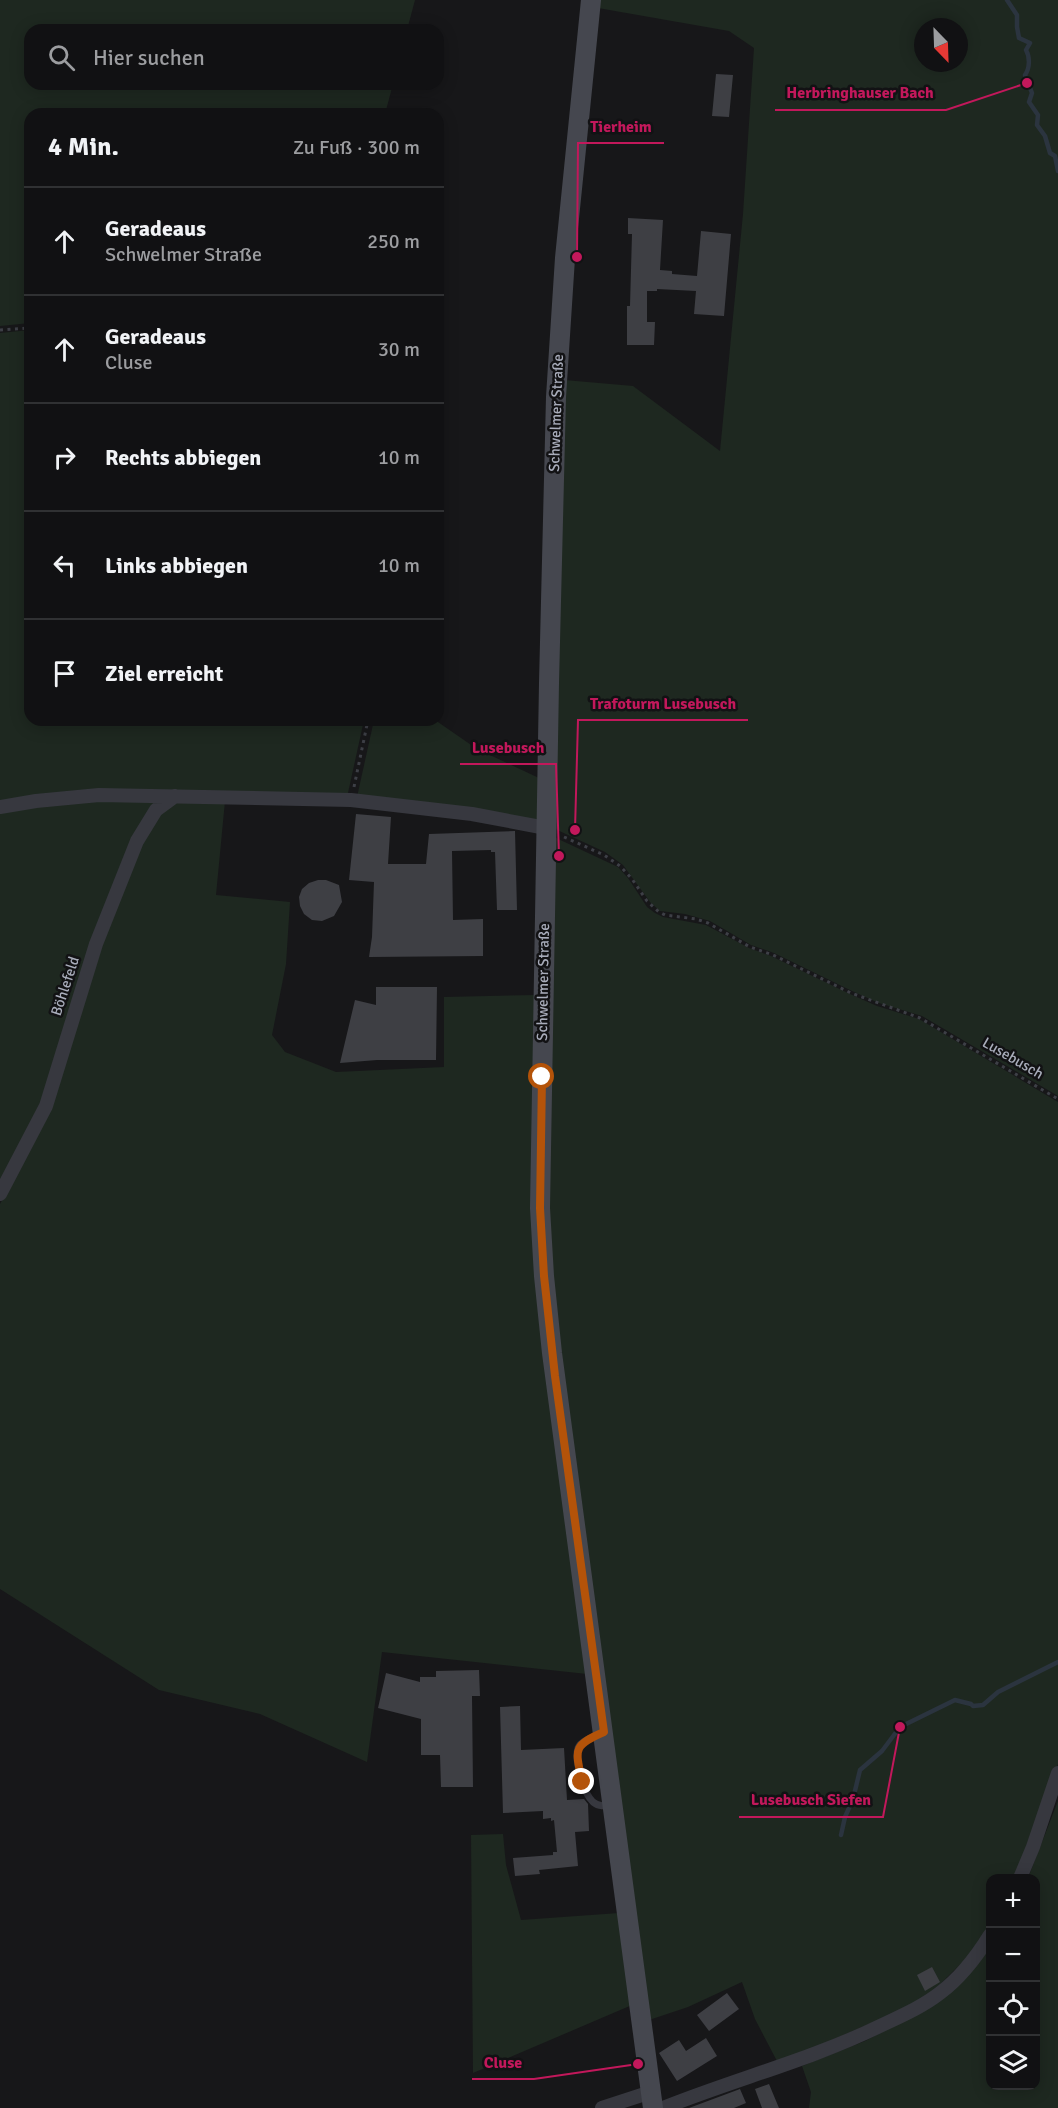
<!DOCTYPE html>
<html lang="de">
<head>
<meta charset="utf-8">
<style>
	body { margin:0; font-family:Signika,sans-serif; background:#1a1a1c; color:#f1f3f6 }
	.controls { position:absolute; right:18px; bottom:18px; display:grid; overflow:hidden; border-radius:12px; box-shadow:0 3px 15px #0003 }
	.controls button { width:54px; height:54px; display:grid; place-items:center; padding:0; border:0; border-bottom:2px solid #303133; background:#111113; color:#f1f3f6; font:30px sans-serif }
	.compass { position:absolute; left:914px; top:18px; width:54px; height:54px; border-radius:50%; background:#111113; box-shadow:0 3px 15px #0003; rotate:157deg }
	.stop { position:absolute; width:18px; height:18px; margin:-14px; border:4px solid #b45309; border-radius:50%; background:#fff }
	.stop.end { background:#b45309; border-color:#fff; box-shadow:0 2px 6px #0008 }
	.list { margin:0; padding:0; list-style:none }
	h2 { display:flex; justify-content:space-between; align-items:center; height:78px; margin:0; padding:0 24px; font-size:26px }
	h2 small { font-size:20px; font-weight:400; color:#9c9da0 }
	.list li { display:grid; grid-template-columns:39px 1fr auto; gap:18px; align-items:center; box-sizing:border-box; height:108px; padding:0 24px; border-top:2px solid #303133 }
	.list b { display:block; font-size:22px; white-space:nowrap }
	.list p { margin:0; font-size:20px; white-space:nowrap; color:#9c9da0 }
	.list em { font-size:20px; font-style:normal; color:#9c9da0 }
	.icon { flex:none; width:33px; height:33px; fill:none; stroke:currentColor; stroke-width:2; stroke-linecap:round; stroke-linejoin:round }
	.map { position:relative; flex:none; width:1058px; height:2108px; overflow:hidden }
	.search { position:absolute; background:#111113; box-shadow:0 3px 15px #0003; left:24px; top:24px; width:420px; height:66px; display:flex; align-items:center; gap:15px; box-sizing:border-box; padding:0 21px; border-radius:18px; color:#9c9da0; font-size:22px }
	.panel { position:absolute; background:#111113; box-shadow:0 3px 15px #0003; left:24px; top:108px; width:420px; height:618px; border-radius:18px }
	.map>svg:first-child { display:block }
</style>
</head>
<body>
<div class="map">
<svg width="1058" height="2108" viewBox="0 0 1058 2108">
	<rect width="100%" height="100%" fill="#171719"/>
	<path fill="#1e2820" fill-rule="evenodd" d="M0 0H415L407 30H30V84H393L385 114H30V323L0 326Z
		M598 0H1058V1096L922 1016 879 1003 852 991 774 953 751 945 710 921 685 914 660 911 650 902 623 865 605 852 555 829 564 380 633 386 720 451 743 214 754 48 729 31 598 8ZM923 27H959V63H923Z
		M30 330V720H364L348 793 344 796 0 803V333Z
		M374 720H435L477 749 539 778 542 824 357 797Z
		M164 801 148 816 53 1081 0 1193V812L70 802Z
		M172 801H225L216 895 290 902 286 964 272 1035 285 1052 336 1072 444 1067V997L537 995 536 1275 587 1674 382 1652 367 1762 260 1714 159 1690 0 1589V1204L16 1175 84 988 148 827Z
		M554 837 618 867 628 878 647 907 655 913 663 917 706 925 749 948 771 956 850 994 877 1006 919 1019 1058 1102V1764L1016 1878H990V1930L981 1944 923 2001 778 2063 755 2019 742 1982 688 2007 649 2020 558 1355 545 1212Z
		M1058 1801V2108H809L811 2092 802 2066 865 2041 926 2009 990 1949V2086H1036V1878H1028Z
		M503 1834 506 1865 521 1920 619 1913 632 2005 473 2073 471 1835Z"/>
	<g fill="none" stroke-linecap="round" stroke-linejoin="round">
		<path stroke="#2b343f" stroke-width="4.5" d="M1007 0 1017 15V27L1019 38 1030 43 1026 50C1030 57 1030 68 1025 75L1032 93 1029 102 1038 115 1037 125 1045 136 1050 153 1055 156 1058 171
			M841 1835 845 1817 853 1799 860 1770 882 1751 900 1727 955 1700 971 1704 973 1706 983 1705 998 1692 1058 1662"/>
	</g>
	<path fill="#3e3f44" d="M716 74 733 75 729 117 712 116Z
		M628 218 663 220 660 270 672 271V274L697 276 701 231 731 234 724 316 694 314 696 291 657 289V291H647V322H655L654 345H627V306H630L632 234H628Z
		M356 814 391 817 388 864H426L429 834 515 831 517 910H497L495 852H491V850L452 851 453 920 483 919V956L369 957 372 937 374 882 349 880Z
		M318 880H326L339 885 342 902 334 916 322 921 312 920 304 914 300 906 299 897 302 889 309 883Z
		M376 987H437L436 1060H377L340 1063 355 1000 376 1005Z
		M479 1670 480 1696H472L473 1787H441L440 1755H421V1719L378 1708 386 1673 420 1682V1677H436V1671Z
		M520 1706 521 1750 564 1748 567 1800 584 1799 588 1804 589 1831 575 1832 578 1866 539 1870 540 1874 515 1876 513 1858 553 1855V1852H557L554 1820 551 1821V1818L543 1819V1811L503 1813 500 1707Z
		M932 1967 940 1982 925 1991 917 1975Z
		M727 1993 739 2009 709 2031 697 2015Z
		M706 2038 717 2056 677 2081 659 2053 679 2040 686 2051Z
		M769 2084 779 2108H762L755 2089Z
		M740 2089 746 2103 734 2108H689Z"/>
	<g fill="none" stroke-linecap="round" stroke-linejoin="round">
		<path stroke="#3d3f46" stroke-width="3" stroke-dasharray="3 4.5" stroke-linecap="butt" d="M0 330 30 328
			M354 787 368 720
			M564 837 604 855 620 866 632 879 647 901 659 912 665 915 696 919 708 923 750 947 773 955 851 993 920 1018 1058 1099"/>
		<path stroke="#37383f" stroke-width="7" d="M602 1734C594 1737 581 1740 578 1748 574 1760 584 1794 593 1802 599 1807 605 1806 611 1805"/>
		<path stroke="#37383f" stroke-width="14" d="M0 807 36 801 99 795 351 800 472 814 546 828
			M0 1194 46 1106 96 944 137 841 156 810 175 796
			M1020 1878 1033 1847 1058 1773
			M602 2108 651 2092
			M663 2108C735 2079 810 2060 880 2026 901 2016 922 2007 940 1993 960 1978 977 1956 990 1935"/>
		<path stroke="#45474f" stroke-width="20" d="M591 0 565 258 556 397 549 683 540 1208 544 1276 552 1353 653 2108"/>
	</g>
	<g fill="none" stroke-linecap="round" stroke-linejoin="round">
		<path stroke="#b45309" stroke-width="8" d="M542 1077 540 1208 544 1276 555 1376 604 1732C571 1746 576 1750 582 1782"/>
	</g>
	<g text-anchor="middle" stroke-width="5" stroke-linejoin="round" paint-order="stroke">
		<g font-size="15" fill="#a8acba" stroke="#121214">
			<text transform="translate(556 413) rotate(-88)" y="5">Schwelmer Straße</text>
			<text transform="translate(543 982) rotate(-89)" y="5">Schwelmer Straße</text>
			<text transform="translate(65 986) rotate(-72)" y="5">Böhlefeld</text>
			<text transform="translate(1013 1058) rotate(30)" y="5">Lusebusch</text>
		</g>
	</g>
	<path fill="none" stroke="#c2185b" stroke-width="2" d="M1027 83L946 110H775M577 257L578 143H664M575 830L578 720H748M559 856L556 764H460M900 1727L883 1817H739M638 2064L534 2079H472"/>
	<g fill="#c2185b" stroke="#121214" stroke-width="2">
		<circle cx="1027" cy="83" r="6"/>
		<circle cx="577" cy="257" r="6"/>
		<circle cx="575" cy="830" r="6"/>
		<circle cx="559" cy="856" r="6"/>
		<circle cx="900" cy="1727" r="6"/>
		<circle cx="638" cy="2064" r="6"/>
	</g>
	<g font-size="16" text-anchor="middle" font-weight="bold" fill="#c2185b" stroke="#121214" stroke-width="5" stroke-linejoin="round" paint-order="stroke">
		<text x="860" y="98">Herbringhauser Bach</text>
		<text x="621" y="132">Tierheim</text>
		<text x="663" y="709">Trafoturm Lusebusch</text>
		<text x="508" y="753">Lusebusch</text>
		<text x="811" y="1805">Lusebusch Siefen</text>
		<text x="503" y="2068">Cluse</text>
	</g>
</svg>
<div class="controls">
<button>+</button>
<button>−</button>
<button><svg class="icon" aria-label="locate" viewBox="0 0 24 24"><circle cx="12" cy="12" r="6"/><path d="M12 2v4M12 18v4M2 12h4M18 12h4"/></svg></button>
<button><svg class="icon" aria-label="layers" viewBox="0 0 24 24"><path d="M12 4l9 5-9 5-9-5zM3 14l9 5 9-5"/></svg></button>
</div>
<svg class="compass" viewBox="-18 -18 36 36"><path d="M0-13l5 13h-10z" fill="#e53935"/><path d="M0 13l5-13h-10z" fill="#9c9da0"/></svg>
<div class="stop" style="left:542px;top:1077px"></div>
<div class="stop end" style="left:582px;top:1782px"></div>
<div class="search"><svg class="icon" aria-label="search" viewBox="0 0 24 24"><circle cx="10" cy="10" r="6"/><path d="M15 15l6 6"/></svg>Hier suchen</div>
<section class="panel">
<h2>4 Min.<small>Zu Fuß · 300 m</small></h2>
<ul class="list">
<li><svg class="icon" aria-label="ahead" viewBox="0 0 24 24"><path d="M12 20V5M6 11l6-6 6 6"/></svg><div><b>Geradeaus</b><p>Schwelmer Straße</p></div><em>250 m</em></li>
<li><svg class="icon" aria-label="ahead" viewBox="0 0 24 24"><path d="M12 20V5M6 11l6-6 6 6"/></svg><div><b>Geradeaus</b><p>Cluse</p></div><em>30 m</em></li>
<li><svg class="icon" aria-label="right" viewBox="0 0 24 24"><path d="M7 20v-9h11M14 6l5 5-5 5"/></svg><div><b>Rechts abbiegen</b></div><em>10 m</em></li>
<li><svg class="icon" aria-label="left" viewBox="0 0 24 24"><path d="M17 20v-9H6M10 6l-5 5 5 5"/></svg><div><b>Links abbiegen</b></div><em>10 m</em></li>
<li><svg class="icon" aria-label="arrive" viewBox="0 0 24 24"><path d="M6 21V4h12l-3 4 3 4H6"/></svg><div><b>Ziel erreicht</b></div></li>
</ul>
</section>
</div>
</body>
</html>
